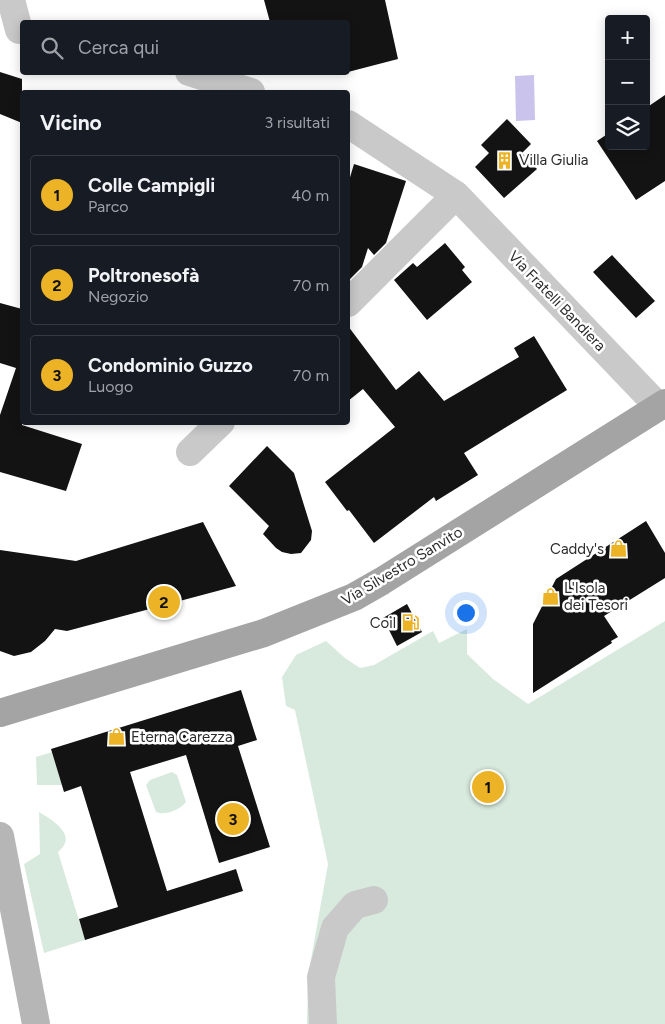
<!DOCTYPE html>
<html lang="it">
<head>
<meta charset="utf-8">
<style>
	body { margin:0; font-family:Figtree,sans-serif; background:#242831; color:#f1f3f6 }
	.controls { position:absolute; right:15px; top:15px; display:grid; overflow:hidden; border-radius:5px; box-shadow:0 2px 12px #0003 }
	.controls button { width:45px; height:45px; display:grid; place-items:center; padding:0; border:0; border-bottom:1px solid #363941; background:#171b24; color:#f1f3f6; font:25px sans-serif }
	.you { position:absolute; left:465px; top:612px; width:18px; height:18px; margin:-12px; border:4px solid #fff; border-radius:50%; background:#1a73e8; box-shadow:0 0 0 8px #1a73e833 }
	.badge { display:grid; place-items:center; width:32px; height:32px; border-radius:50%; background:#ebb325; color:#111; font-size:16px; font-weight:700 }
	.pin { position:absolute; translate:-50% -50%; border:2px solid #fff; box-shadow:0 1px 5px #0006 }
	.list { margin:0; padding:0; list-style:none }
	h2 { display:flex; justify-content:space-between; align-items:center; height:65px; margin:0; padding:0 20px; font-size:21px }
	h2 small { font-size:16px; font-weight:400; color:#9ea1a6 }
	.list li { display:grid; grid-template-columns:32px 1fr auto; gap:15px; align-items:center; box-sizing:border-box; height:80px; margin:0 10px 10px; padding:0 10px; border:1px solid #363941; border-radius:5px }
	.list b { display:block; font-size:19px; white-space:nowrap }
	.list p { margin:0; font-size:16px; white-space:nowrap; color:#9ea1a6 }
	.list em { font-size:16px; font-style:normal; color:#9ea1a6 }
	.icon { flex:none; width:28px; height:28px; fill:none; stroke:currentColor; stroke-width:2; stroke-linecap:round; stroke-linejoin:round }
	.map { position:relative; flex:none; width:665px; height:1024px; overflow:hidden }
	.search { position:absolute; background:#171b24; box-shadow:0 2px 12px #0003; left:20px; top:20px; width:330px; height:55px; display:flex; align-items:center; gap:12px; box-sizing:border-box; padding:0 18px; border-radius:5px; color:#9ea1a6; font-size:19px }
	.panel { position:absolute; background:#171b24; box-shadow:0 2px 12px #0003; left:20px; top:90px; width:330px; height:335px; border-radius:5px }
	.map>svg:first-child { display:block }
</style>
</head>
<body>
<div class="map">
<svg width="665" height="1024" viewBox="0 0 665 1024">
	<rect width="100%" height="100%" fill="#fff"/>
	<path fill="#d8eadd" d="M665 621V1024H307L308 976 328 864 295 710 286 706 282 677 296 655 326 641 345 658 360 668 374 665 433 631 439 643 467 629V654L493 679 528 704Z
		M52 752 62 785H37L36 757Z
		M172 772 177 775 186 802C180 810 165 816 156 812L146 785 150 780Z
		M39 812C52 820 79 835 58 852L85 940 44 953 24 864 40 854Z"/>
	<path fill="#cac3eb" d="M534 75 535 120 516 121 515 76Z"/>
	<path fill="#131313" d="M264 0H385L398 59 348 72V22H270Z
		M0 72 22 79V123L0 114Z
		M665 95V181L636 200 597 141 609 133V146H646V108Z
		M507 119 531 144 522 153 537 169 504 198 475 167 489 153 481 145Z
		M354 164 406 181 386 243 374 255 368 248 362 267 348 281V184Z
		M445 243 465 267 462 270 472 282 427 320 394 280 413 263 417 267Z
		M612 255 655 301 636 318 593 272Z
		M0 303 22 309V425L82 444 66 491 0 472V415L16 368 0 363Z
		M348 326 396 390 419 371 444 401 519 357 514 348 534 336 567 390 464 453 478 475 436 501 434 497 374 543 349 510 347 511 325 482 395 427 363 389 348 401Z
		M267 446 294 473 312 531 311 540 301 553 291 554 282 552 276 548 263 534 269 526 229 486Z
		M646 521 665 553V578L604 616 618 637 611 641 612 643 533 693V624L556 579Z
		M203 522 236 586 67 631 55 629 45 641 31 652 14 656 0 651V550L76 561Z
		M407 604 422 632 397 646 383 618Z
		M241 690 257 740 238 746 270 847 219 863 186 755 130 772 167 891 236 869 243 891 85 940 79 919 118 907 81 786 64 792 51 749Z"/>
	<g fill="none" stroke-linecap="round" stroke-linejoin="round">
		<path stroke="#c9c9c9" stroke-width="28" d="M11 0 19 30
			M189 72 251 92
			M348 124 456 195 659 407
			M348 303 456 195
			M190 452 221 422
			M323 1024 321 977 335 928 355 905 374 900"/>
		<path stroke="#b6b6b6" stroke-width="28" d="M0 836 36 1024"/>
		<path stroke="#a4a4a4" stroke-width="28" d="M0 713 264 633 354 597 382 581 665 403"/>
	</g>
	<defs>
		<symbol id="building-bare" viewBox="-9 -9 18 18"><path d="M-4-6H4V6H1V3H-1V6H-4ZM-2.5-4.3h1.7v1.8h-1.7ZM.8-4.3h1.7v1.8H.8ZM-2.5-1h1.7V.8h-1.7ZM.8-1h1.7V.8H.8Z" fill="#ebb325" stroke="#fff" stroke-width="2.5" paint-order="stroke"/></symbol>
		<symbol id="shop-bare" viewBox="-9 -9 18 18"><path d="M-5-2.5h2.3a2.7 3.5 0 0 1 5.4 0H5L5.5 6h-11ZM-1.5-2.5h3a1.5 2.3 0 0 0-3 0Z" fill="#ebb325" stroke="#fff" stroke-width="2.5" paint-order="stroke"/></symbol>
		<symbol id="fuel-bare" viewBox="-9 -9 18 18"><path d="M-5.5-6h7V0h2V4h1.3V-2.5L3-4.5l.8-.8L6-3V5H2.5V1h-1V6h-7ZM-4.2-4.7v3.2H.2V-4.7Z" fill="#ebb325" stroke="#fff" stroke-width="2.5" paint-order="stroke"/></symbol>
	</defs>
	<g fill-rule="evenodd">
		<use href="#building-bare" x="492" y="148" width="25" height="25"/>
		<use href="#shop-bare" x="606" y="536" width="25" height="25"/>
		<use href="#shop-bare" x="538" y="584" width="25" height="25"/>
		<use href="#fuel-bare" x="398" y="610" width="25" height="25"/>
		<use href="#shop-bare" x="104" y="724" width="25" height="25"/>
	</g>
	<g text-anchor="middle" stroke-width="5" stroke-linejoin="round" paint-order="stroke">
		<g font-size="15" fill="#2c2c2c" stroke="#fff" text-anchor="start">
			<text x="519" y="165">Villa Giulia</text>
			<text x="604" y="554" text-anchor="end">Caddy's</text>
			<text x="564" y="593">L'Isola<tspan x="564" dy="17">dei Tesori</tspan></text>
			<text x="396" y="628" text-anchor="end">Coil</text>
			<text x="131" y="742">Eterna Carezza</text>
		</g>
		<g font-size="15" fill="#2c2c2c" stroke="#fff">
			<text transform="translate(557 301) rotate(46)" y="5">Via Fratelli Bandiera</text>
			<text transform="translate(402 566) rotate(-31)" y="5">Via Silvestro Sanvito</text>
		</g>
	</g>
</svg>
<div class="controls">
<button>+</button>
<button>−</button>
<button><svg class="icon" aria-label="layers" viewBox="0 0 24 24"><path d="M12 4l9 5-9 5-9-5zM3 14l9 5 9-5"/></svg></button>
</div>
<div class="you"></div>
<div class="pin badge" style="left:488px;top:787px">1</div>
<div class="pin badge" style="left:164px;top:602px">2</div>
<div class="pin badge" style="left:233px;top:819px">3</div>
<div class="search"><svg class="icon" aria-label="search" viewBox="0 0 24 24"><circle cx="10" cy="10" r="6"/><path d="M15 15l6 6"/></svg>Cerca qui</div>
<section class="panel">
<h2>Vicino<small>3 risultati</small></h2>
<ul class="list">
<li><span class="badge">1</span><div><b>Colle Campigli</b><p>Parco</p></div><em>40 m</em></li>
<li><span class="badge">2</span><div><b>Poltronesofà</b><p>Negozio</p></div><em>70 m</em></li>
<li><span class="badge">3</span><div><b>Condominio Guzzo</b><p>Luogo</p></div><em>70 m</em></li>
</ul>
</section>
</div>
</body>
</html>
